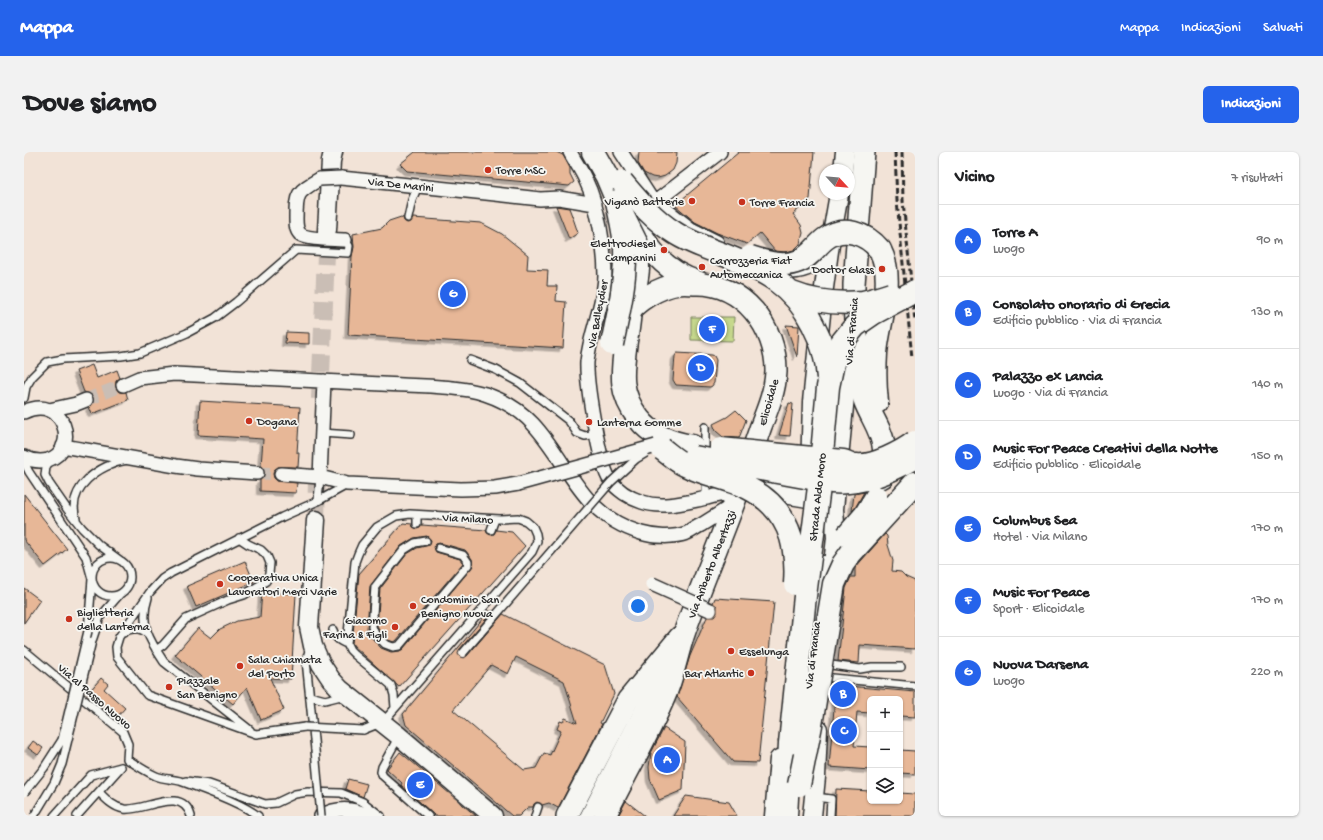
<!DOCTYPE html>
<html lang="it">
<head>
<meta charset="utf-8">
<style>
	body { margin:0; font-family:"Gochi Hand",sans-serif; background:#f2f2f2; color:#202124 }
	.controls { position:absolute; right:12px; bottom:12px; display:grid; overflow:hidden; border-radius:6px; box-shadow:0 1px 3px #0004 }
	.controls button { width:36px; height:36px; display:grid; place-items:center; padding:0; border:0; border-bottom:1px solid #e0e0e0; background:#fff; color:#202124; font:20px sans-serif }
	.compass { position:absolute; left:795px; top:12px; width:36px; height:36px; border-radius:50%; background:#fff; box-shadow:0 1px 3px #0004; rotate:116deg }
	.you { position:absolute; left:614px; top:454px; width:14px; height:14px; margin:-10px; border:3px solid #fff; border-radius:50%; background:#1a73e8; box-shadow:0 0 0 6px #1a73e833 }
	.badge { display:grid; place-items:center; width:26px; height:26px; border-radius:50%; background:#2563eb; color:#fff; font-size:13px; font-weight:700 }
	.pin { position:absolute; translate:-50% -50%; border:2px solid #fff; box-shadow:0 1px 4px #0006 }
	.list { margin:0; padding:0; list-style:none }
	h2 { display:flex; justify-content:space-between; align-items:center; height:52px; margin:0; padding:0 16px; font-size:17px }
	h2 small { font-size:13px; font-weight:400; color:#757577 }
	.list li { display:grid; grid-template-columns:26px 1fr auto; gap:12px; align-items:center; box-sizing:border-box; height:72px; padding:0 16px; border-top:1px solid #e0e0e0 }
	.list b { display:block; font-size:15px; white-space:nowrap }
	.list p { margin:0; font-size:13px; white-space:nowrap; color:#757577 }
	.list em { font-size:13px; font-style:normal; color:#757577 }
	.icon { flex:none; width:22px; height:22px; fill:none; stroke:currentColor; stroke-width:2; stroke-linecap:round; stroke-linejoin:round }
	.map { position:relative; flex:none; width:891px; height:664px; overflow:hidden; border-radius:6px }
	header { display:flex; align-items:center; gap:24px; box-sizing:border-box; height:56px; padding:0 20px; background:#2563eb; color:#fff }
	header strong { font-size:19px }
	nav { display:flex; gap:22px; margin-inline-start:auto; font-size:14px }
	.intro { display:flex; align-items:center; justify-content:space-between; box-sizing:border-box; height:96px; padding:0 24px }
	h1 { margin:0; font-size:28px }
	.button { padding:10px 18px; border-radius:6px; background:#2563eb; color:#fff; font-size:14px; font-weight:700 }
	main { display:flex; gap:24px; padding:0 24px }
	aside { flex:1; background:#fff; border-radius:6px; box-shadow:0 1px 3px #0004 }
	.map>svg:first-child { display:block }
</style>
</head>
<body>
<header>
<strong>Mappa</strong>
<nav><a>Mappa</a><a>Indicazioni</a><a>Salvati</a></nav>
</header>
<div class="intro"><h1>Dove siamo</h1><a class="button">Indicazioni</a></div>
<main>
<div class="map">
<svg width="891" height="664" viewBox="0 0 891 664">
	<defs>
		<filter id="shadow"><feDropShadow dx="-3.5" dy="3.5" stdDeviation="0" flood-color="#0004"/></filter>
	</defs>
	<rect width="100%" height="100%" fill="#f2e3d7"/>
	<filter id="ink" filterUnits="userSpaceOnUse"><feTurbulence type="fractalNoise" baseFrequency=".025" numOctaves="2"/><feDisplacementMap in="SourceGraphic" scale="8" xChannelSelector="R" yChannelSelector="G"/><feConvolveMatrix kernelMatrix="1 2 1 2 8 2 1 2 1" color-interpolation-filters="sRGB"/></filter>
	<g filter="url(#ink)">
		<path fill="#c6d88d" stroke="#78825c" d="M667 165H710L709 189 667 188Z"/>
		<path fill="#e7b797" stroke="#2b2b2b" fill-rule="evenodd" filter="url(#shadow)" d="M391 0H532L539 3 546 16V22L550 30 545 34 383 19 376 12Z
			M615 0H653L652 11 649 18 641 24 634 26 628 25 620 21 614 11Z
			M715 0H790L786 47 769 62 777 73 779 81 776 92 770 98 762 100 751 99 736 81 723 92 693 81 671 70 651 53Z
			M532 54 545 56 550 69 554 81 545 87Z
			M377 65 379 66 380 69 383 71 387 70 389 66 457 71 478 82 504 103 503 117 524 118 523 134H533L532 149 542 150 539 196 324 183 328 104 330 95 329 82 358 76 365 69Z
			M762 173 775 174 773 205Z
			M262 180 285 181V192L261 191Z
			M653 201 688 203 690 204 692 208 690 231 688 234 686 235 652 233 649 228 651 204Z
			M68 213 73 226 93 218 96 226 92 229V236L95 240H102L104 248 68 262 65 255 68 253 70 245 67 242 60 240 52 219Z
			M176 249 276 255 273 301H275L274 315H254L250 318 249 322 250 326 253 329 273 331 272 341 236 339V328L240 325 241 321 240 317 237 314 239 287 174 283Z
			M765 251 769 252 766 284 755 283Z
			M712 258 722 268 715 286 699 285 692 279 689 272 703 265Z
			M840 340 831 356 828 359 830 342Z
			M0 342 43 397 21 414 0 388Z
			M379 371 388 372 389 375 393 377 396 376 398 373 462 378 463 381 467 383 470 382 472 378 488 380 501 394 375 535 330 494 328 491 335 422ZM403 384 407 388 406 393 393 396 383 402 356 437 353 474 355 479 364 488 370 490 372 489 439 411 436 407 412 400 410 395 412 392 416 391 441 398 448 407 449 414 379 497 376 499 367 500 357 496 347 485 343 477 346 434 377 394 390 386Z
			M861 382 863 384 864 393 869 409 868 419 877 420 882 425 891 429V497L836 493 835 511 814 509 822 436 827 425H831V416L837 409Z
			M221 409 230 430 172 455 163 434Z
			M0 436 16 448 0 471Z
			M238 440 272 442 267 527 246 526 260 558 237 568 223 535 209 552 151 503 174 476 187 486 196 477 213 469 236 465Z
			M691 446 750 450 734 611 709 610 653 545 666 504 683 465H690L693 461V454L689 451Z
			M465 459H469L435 498 434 502 436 505 440 506 443 504 479 462 581 513 590 542 576 571 578 572 534 656 525 651 518 653 513 650 510 652 509 655H504L495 664H488L382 573 379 562ZM492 505 540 529 553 571 541 566 539 570 536 569 533 577 537 579 526 603 520 601 512 616 500 618 429 558 467 513 484 522Z
			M77 526 84 532 80 537 101 556 93 565 65 540Z
			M812 533 891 540V565L876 564V547H846V561L833 560 830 594 846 595V618L805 615Z
			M640 576 661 590 659 638 635 648 626 627 625 615 627 601Z
			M9 589 19 596 14 603 4 596Z
			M876 598 891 599V622L876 621Z
			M376 600 393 614 452 664H411L409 662 377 633 378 631 363 617Z
			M324 627 343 632 339 645 321 637Z
			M812 637 846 639V649H876V641L891 642V664H811Z
			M662 644 705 650 713 664H649Z
			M602 649 621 664H594Z"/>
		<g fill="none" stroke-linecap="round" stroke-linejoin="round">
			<path stroke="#cabeb5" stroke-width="13" stroke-dasharray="13 6" stroke-linecap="butt" d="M580 67 603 60
				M62 248 99 233
				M233 321 257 322"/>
			<path stroke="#cabeb5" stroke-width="18" stroke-dasharray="18 9" stroke-linecap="butt" d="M296 247 303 78
				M292 368 293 329"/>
			<defs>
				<path id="lane" d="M384 66 388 48 394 34
					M446 208 472 218 496 231 545 269 553 281 561 284 573 282
					M0 246 2 235 8 225 23 210 39 207 97 204 116 201 163 181 191 166 212 150 272 98 324 101 325 94 321 88
					M681 275V304
					M298 281 327 283
					M26 308 22 315 21 323 25 331 43 357 58 376 75 393 97 409
					M0 310 5 320 62 405 68 427 64 479
					M682 324V346
					M294 349 296 325
					M52 366C42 336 76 312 103 308
					M393 372V363
					M467 378 471 367
					M402 389 391 391 380 398 351 435 348 475 351 482 361 492 369 495 375 494 444 413V410L439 403 415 396
					M68 425a19 19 0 1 1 38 0a19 19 0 1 1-38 0Z
					M124 446C115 473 126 489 140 510L226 578
					M309 478C311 486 315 489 323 492
					M99 481C108 475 116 475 124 482
					M68 489 76 465 96 442
					M288 495 285 499 282 508 291 598
					M0 498 99 580 104 592 103 607C112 613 121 619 132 624 139 627 148 627 156 629 176 636 218 651 234 664
					M132 498 139 493 162 467 204 448 220 443 242 429 245 422 246 411 243 404 237 398 224 392 215 386
					M800 512 836 517 848 515H877
					M798 525 891 534
					M286 544 301 548 321 543
					M281 575 232 582 123 543 93 505 92 495 95 485 126 440 138 427 147 421 258 365 294 349 323 333
					M339 578 359 570 508 400 513 389 512 382 509 375 502 369 494 366 476 367 386 362 372 364 353 375 338 393 334 402 331 410 323 492 326 498 331 503 367 533 370 543 371 556
					M375 584 358 615 357 620 359 624 404 664
					M162 629 185 632 241 652 252 651 271 642 284 640 317 641 339 650 357 664
					M75 640C82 647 89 655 100 657 120 660 158 633 167 664
					M791 645 807 647 806 664
					M30 664 67 623 97 615
					M53 664 97 615
					M511 664 514 655"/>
				<path id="street" d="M546 0C551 10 558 19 562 29 574 53 581 97 581 124 580 153 566 180 563 210 562 229 575 313 586 328 593 338 606 346 618 350 639 357 662 350 683 346 694 343 702 341 713 343
					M597 0 630 51 634 61
					M317 26 462 41 516 47 535 46 571 52
					M296 27C273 40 272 41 272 67 272 72 272 78 276 82 283 88 311 87 321 88
					M630 51 644 59 667 77 693 90
					M623 53 630 51 696 0
					M767 120C784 120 795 111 805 99
					M99 233 115 226 150 222C219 225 288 228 358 232 389 234 432 233 461 242 479 248 496 258 509 272 547 313 555 362 617 381 630 385 649 386 663 381 668 379 672 375 677 373 688 366 698 360 709 353
					M25 258 52 252 62 248
					M0 260C40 241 57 297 24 308 15 310 8 309 0 305
					M39 294 152 314 174 317 233 321
					M257 322 296 325 323 332 437 337 471 336 494 332
					M296 325 300 229
					M297 664C313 655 329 656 345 664
					M563 664 624 545 642 513"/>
				<path id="secondary" d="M819 18 821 0
					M303 78 307 9 309 0
					M786 319 788 250 799 143 805 99 815 42
					M726 338 730 337 784 346
					M292 368 285 475 289 494 297 512 307 527 316 537 375 584 469 664
					M807 430 812 386 810 357 826 193
					M786 518 799 413
					M750 664 755 607
					M788 664 792 625 794 577"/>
				<path id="primary" d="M612 70C624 99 643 121 675 130
					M830 154V132L840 0
					M543 664 604 548 656 485
					M581 664C600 625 623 586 640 546 650 524 653 501 661 479 679 428 701 378 719 326 725 309 731 291 737 274 744 256 751 239 752 220 753 176 719 131 672 132 667 132 660 131 655 132 635 135 611 149 600 166"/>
				<path id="highway" d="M569 0 583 25 593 49
					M611 75C613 89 614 103 614 117 613 131 609 145 606 159 605 169 604 179 602 189 598 220 594 240 615 267 628 284 647 291 668 294
					M831 160C833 189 832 221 841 249 847 265 859 280 860 297 861 307 859 316 858 325
					M853 250C851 234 851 217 852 201 855 167 872 129 856 98
					M762 664 766 591"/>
			</defs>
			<use href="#lane" stroke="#2b2b2b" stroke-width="10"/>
			<use href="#street" stroke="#2b2b2b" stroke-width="16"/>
			<use href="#secondary" stroke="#2b2b2b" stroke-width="21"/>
			<use href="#primary" stroke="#2b2b2b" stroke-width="24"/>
			<use href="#highway" stroke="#2b2b2b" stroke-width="25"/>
			<use href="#lane" stroke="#f6f6f2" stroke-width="7"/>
			<use href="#street" stroke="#f6f6f2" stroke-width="13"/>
			<use href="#secondary" stroke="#f6f6f2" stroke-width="18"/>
			<use href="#primary" stroke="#f6f6f2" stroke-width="21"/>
			<use href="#highway" stroke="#f6f6f2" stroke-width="22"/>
			<path stroke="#2b2b2b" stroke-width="3" stroke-dasharray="6 3" stroke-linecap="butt" d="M871 0 873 49 888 206
				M878 0 879 49 891 170"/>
			<defs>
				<path id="lane-bridge" d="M439 501 587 330 612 307 622 301
					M281 575 339 578
					M291 598 297 664
					M0 641 20 616 38 588 64 479
					M10 664 30 631 38 612 68 489"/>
				<path id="street-bridge" d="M296 27 317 26
					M494 332 632 294
					M628 432 686 458"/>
				<path id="primary-bridge" d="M599 63 614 93"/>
				<path id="highway-bridge" d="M598 30C614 49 630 68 651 81 665 90 682 96 698 102 739 118 769 132 789 173 798 190 803 207 804 226
					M726 105C742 110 759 116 775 109 786 105 792 94 801 87 819 73 842 81 856 98
					M768 141C790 150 815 152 839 150 848 148 858 145 867 142
					M588 192C595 160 602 128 601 95 600 79 596 65 593 49
					M638 297C645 302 652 309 661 313 681 323 704 326 724 336 764 356 774 391 771 432
					M697 297 819 309C823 310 828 313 832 313 849 315 878 300 891 290
					M670 305 808 330C837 333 865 320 891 306
					M823 384 841 363 852 345
					M766 591 781 444 795 335 804 235 809 211 818 190 831 174 850 161 891 139
					M775 633 787 573 810 432 819 412 827 401 891 331"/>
			</defs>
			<use href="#lane-bridge" stroke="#2b2b2b" stroke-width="10" stroke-linecap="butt"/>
			<use href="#street-bridge" stroke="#2b2b2b" stroke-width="16" stroke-linecap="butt"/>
			<use href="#primary-bridge" stroke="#2b2b2b" stroke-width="24" stroke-linecap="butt"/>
			<use href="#highway-bridge" stroke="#2b2b2b" stroke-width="25" stroke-linecap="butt"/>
			<use href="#lane-bridge" stroke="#f6f6f2" stroke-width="7"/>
			<use href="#street-bridge" stroke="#f6f6f2" stroke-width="13"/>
			<use href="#primary-bridge" stroke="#f6f6f2" stroke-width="21"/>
			<use href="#highway-bridge" stroke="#f6f6f2" stroke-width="22"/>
		</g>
	</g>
	<g fill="#c8321e" stroke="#f6f6f2" stroke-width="1.5">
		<circle cx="464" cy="18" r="4"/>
		<circle cx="668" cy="49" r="4"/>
		<circle cx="718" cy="50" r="4"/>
		<circle cx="640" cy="98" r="4"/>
		<circle cx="678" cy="115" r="4"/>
		<circle cx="858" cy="117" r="4"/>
		<circle cx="225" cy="269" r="4"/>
		<circle cx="565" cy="270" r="4"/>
		<circle cx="196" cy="432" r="4"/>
		<circle cx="389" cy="454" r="4"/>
		<circle cx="45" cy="467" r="4"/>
		<circle cx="371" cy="475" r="4"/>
		<circle cx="707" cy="499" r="4"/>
		<circle cx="216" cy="514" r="4"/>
		<circle cx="727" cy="521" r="4"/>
		<circle cx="145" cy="535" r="4"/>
	</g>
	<g text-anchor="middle" stroke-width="3.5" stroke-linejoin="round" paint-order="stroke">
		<g font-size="12" fill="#2b2b2b" stroke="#f6f6f2" text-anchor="start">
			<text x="472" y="22">Torre MSC</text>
			<text x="660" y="53" text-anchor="end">Viganò Batterie</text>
			<text x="726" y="54">Torre Francia</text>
			<text x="632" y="95" text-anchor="end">Elettrodiesel<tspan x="632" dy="14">Campanini</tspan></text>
			<text x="686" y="112">Carrozzeria Fiat<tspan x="686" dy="14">Automeccanica</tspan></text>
			<text x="850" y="121" text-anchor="end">Doctor Glass</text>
			<text x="233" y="273">Dogana</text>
			<text x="573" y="274">Lanterna Gomme</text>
			<text x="204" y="429">Cooperativa Unica<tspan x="204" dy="14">Lavoratori Merci Varie</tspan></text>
			<text x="397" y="451">Condominio San<tspan x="397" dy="14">Benigno nuova</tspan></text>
			<text x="53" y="464">Biglietteria<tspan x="53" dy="14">della Lanterna</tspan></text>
			<text x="363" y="472" text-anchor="end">Giacomo<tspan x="363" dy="14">Farina &amp; Figli</tspan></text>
			<text x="715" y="503">Esselunga</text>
			<text x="224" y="511">Sala Chiamata<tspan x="224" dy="14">del Porto</tspan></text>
			<text x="719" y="525" text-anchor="end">Bar Atlantic</text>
			<text x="153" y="532">Piazzale<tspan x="153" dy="14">San Benigno</tspan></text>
		</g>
		<g font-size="12" fill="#2b2b2b" stroke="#f6f6f2">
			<text transform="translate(377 32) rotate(6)" y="4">Via De Marini</text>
			<text transform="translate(573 162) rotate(-79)" y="4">Via Balleydier</text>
			<text transform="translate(827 179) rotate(-85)" y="4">Via di Francia</text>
			<text transform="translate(744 250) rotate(-74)" y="4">Elicoidale</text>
			<text transform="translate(793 345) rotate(-84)" y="4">Strada Aldo Moro</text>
			<text transform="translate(444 366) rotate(3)" y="4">Via Milano</text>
			<text transform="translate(687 412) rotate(-69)" y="4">Via Ariberto Albertazzi</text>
			<text transform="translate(788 503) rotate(-83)" y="4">Via di Francia</text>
			<text transform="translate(71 544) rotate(41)" y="4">Via al Passo Nuovo</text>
		</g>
	</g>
</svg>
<div class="controls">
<button>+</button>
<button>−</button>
<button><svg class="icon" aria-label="layers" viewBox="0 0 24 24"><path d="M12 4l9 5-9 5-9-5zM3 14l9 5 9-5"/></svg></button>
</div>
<svg class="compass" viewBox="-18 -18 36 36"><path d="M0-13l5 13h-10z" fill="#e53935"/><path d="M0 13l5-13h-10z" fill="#757577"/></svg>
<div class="you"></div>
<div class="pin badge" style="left:643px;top:608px">A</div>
<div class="pin badge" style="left:819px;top:542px">B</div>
<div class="pin badge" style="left:820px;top:579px">C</div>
<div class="pin badge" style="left:677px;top:216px">D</div>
<div class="pin badge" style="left:396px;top:633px">E</div>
<div class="pin badge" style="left:688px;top:177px">F</div>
<div class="pin badge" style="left:429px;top:142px">G</div>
</div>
<aside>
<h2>Vicino<small>7 risultati</small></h2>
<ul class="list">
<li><span class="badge">A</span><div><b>Torre A</b><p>Luogo</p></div><em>90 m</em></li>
<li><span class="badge">B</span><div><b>Consolato onorario di Grecia</b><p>Edificio pubblico · Via di Francia</p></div><em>130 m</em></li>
<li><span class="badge">C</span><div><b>Palazzo ex Lancia</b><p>Luogo · Via di Francia</p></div><em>140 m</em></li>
<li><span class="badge">D</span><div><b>Music For Peace Creativi della Notte</b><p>Edificio pubblico · Elicoidale</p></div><em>150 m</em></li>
<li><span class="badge">E</span><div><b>Columbus Sea</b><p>Hotel · Via Milano</p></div><em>170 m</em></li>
<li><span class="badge">F</span><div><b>Music For Peace</b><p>Sport · Elicoidale</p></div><em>170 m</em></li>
<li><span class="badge">G</span><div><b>Nuova Darsena</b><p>Luogo</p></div><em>220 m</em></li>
</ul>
</aside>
</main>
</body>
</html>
